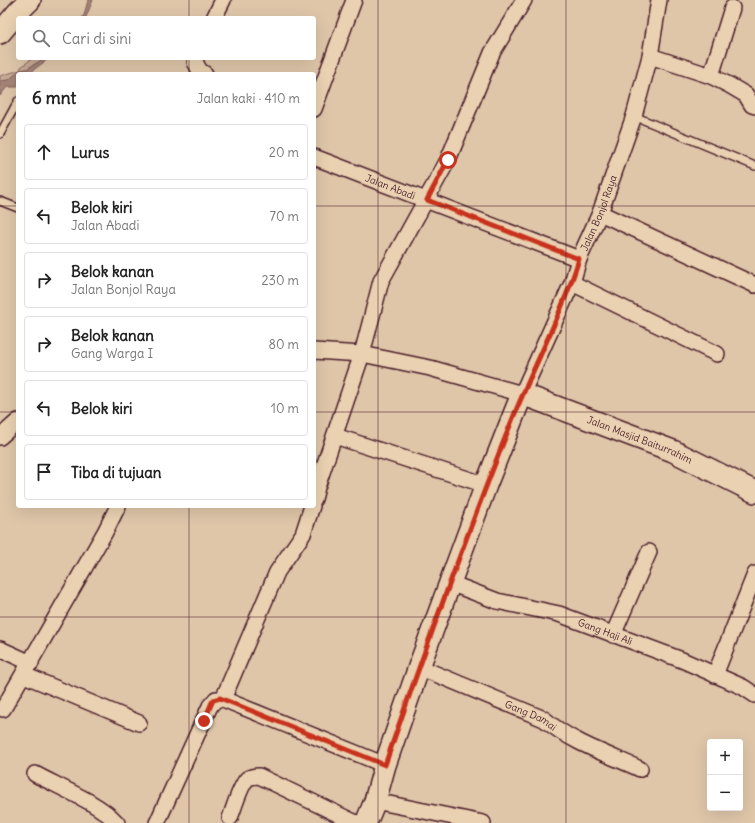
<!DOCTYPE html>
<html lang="id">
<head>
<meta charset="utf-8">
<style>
	body { margin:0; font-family:Delius,sans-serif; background:#f2f2f2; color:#222 }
	.controls { position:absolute; right:12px; bottom:12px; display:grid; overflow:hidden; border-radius:4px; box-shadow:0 4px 16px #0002 }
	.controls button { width:36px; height:36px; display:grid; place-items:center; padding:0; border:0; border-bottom:1px solid #e0e0e0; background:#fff; color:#222; font:20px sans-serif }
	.stop { position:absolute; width:12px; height:12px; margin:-9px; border:3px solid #c8321e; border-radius:50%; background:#fff }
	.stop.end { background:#c8321e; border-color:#fff; box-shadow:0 1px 4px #0008 }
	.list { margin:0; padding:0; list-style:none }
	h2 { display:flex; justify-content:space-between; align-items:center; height:52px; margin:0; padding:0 16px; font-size:17px }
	h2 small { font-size:13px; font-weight:400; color:#767676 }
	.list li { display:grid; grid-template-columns:26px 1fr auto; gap:12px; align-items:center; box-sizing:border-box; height:56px; margin:0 8px 8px; padding:0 8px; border:1px solid #e0e0e0; border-radius:4px }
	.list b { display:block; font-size:15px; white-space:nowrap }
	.list p { margin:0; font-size:13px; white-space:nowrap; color:#767676 }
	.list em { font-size:13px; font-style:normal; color:#767676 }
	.icon { flex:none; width:22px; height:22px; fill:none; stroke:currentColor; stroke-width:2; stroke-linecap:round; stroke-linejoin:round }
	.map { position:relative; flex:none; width:755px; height:823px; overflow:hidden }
	.search { position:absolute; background:#fff; box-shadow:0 4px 16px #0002; left:16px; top:16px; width:300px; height:44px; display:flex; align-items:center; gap:10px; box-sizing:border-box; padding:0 14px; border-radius:4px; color:#767676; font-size:15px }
	.panel { position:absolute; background:#fff; box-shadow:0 4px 16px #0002; left:16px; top:72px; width:300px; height:436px; border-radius:4px }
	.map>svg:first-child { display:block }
</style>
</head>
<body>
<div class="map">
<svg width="755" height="823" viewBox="0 0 755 823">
	<rect width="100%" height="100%" fill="#dfc6a9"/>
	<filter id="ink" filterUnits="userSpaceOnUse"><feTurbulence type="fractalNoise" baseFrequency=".025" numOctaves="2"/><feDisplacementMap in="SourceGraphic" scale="8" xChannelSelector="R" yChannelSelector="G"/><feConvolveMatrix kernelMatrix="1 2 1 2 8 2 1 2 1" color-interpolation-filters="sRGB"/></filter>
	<g filter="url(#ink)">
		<path fill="#c7aa94" stroke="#886460" d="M33 58H45L27 69 20 70 9 80 0 84V76L20 70 21 67Z"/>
		<path fill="#a48477" stroke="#805c59" d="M88 0H93L86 17 85 18H82L84 15Z
			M45 58H49C43 64 35 67 30 74H18V87H7L0 96V81L9 80 20 70 27 69Z"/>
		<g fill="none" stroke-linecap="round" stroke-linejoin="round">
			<defs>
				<path id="lane" d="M634 116 755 166
					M0 134 18 101
					M0 201 18 208"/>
				<g id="street">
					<path d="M214 18 223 0"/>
					<path d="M650 56 711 76 729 85 746 95 752 105 755 106"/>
					<path d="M196 58 195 62 200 71 205 74"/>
					<path d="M711 76 732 8"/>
					<path d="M314 109 354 0"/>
					<path id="s1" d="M314 157 579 259"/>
					<path d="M600 213 755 285"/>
					<path d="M572 283 717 354"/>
					<path id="s2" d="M314 351 362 354 430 368 522 394 572 283 579 259 600 213 634 116 650 56 659 0"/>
					<path d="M335 436 486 485"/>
					<path d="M0 437 18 421"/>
					<path d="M314 499 317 487 362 354 381 281 448 160 492 53 524 0"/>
					<path id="s3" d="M450 583 497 601 559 614 682 660 743 687 755 695"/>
					<path d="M613 635 649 552"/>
					<path d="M0 649 31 663"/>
					<path id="s4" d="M419 667 544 719C571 742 607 754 640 769"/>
					<path d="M24 675 139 723"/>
					<path d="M715 675 755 574"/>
					<path d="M223 699 385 765"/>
					<path d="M3 709 105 532 118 506"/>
					<path d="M35 774C59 787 99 803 117 823"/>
					<path d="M375 801 483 823"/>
					<path d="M230 818C234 808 240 786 247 779 251 776 255 776 259 776L356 823"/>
					<path d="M157 823 210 706 216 699H223L277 572 303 534 312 506"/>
				</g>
				<g id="secondary">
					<path d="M0 33 18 12 30 0"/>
					<path id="s5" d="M366 823 375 801 385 765 419 667 486 485 522 394 673 451 755 492"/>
				</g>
			</defs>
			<use href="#lane" stroke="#4a1f2b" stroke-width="10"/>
			<use href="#street" stroke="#4a1f2b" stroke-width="18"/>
			<use href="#secondary" stroke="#4a1f2b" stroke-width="24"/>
			<use href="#lane" stroke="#e9d1b1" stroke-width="7"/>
			<use href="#street" stroke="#e9d1b1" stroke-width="15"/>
			<use href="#secondary" stroke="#e9d1b1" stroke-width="21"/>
		</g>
	</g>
	<g fill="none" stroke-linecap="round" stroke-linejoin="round" filter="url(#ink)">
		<path stroke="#c8321e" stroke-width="5" d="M204 721 213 700 220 698 385 765C425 649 467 533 513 418 534 365 562 314 579 259L427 200 448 160"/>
	</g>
	<path fill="none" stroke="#4a1f2b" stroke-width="1" stroke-opacity="0.55" d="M189 0V18M378 0V823M566 0V823M189 58V74M0 206H18M314 206H755M0 412H18M314 412H755M189 506V823M0 617H755"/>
	<g text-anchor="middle" stroke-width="3.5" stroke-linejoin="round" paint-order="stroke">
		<g font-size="10" fill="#4a1f2b" stroke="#e9d1b1">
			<text dy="4" stroke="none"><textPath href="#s1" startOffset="82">Jalan Abadi</textPath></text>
			<text dy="4" stroke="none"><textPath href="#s2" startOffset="410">Jalan Bonjol Raya</textPath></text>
			<text dy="4" stroke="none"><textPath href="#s5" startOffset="583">Jalan Masjid Baiturrahim</textPath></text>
			<text dy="4" stroke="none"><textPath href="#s3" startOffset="163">Gang Haji Ali</textPath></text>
			<text dy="4" stroke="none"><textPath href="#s4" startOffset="122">Gang Damai</textPath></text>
		</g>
	</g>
</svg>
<div class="controls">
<button>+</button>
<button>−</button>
</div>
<div class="stop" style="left:448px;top:160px"></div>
<div class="stop end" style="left:204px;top:721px"></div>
<div class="search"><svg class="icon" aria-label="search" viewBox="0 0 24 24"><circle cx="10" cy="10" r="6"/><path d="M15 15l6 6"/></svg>Cari di sini</div>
<section class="panel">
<h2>6 mnt<small>Jalan kaki · 410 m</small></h2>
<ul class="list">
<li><svg class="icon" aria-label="ahead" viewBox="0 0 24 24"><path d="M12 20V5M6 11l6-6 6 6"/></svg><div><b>Lurus</b></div><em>20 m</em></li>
<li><svg class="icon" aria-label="left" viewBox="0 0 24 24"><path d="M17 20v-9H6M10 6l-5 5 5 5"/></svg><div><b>Belok kiri</b><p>Jalan Abadi</p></div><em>70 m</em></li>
<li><svg class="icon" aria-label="right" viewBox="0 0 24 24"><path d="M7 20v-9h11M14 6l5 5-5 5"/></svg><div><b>Belok kanan</b><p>Jalan Bonjol Raya</p></div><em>230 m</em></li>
<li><svg class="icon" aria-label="right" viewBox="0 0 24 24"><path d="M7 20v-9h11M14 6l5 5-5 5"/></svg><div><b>Belok kanan</b><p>Gang Warga I</p></div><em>80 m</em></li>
<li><svg class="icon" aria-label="left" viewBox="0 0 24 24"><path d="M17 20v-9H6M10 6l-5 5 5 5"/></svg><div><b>Belok kiri</b></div><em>10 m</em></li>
<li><svg class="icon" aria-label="arrive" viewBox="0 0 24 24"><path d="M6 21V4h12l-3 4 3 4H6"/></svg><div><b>Tiba di tujuan</b></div></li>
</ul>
</section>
</div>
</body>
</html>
